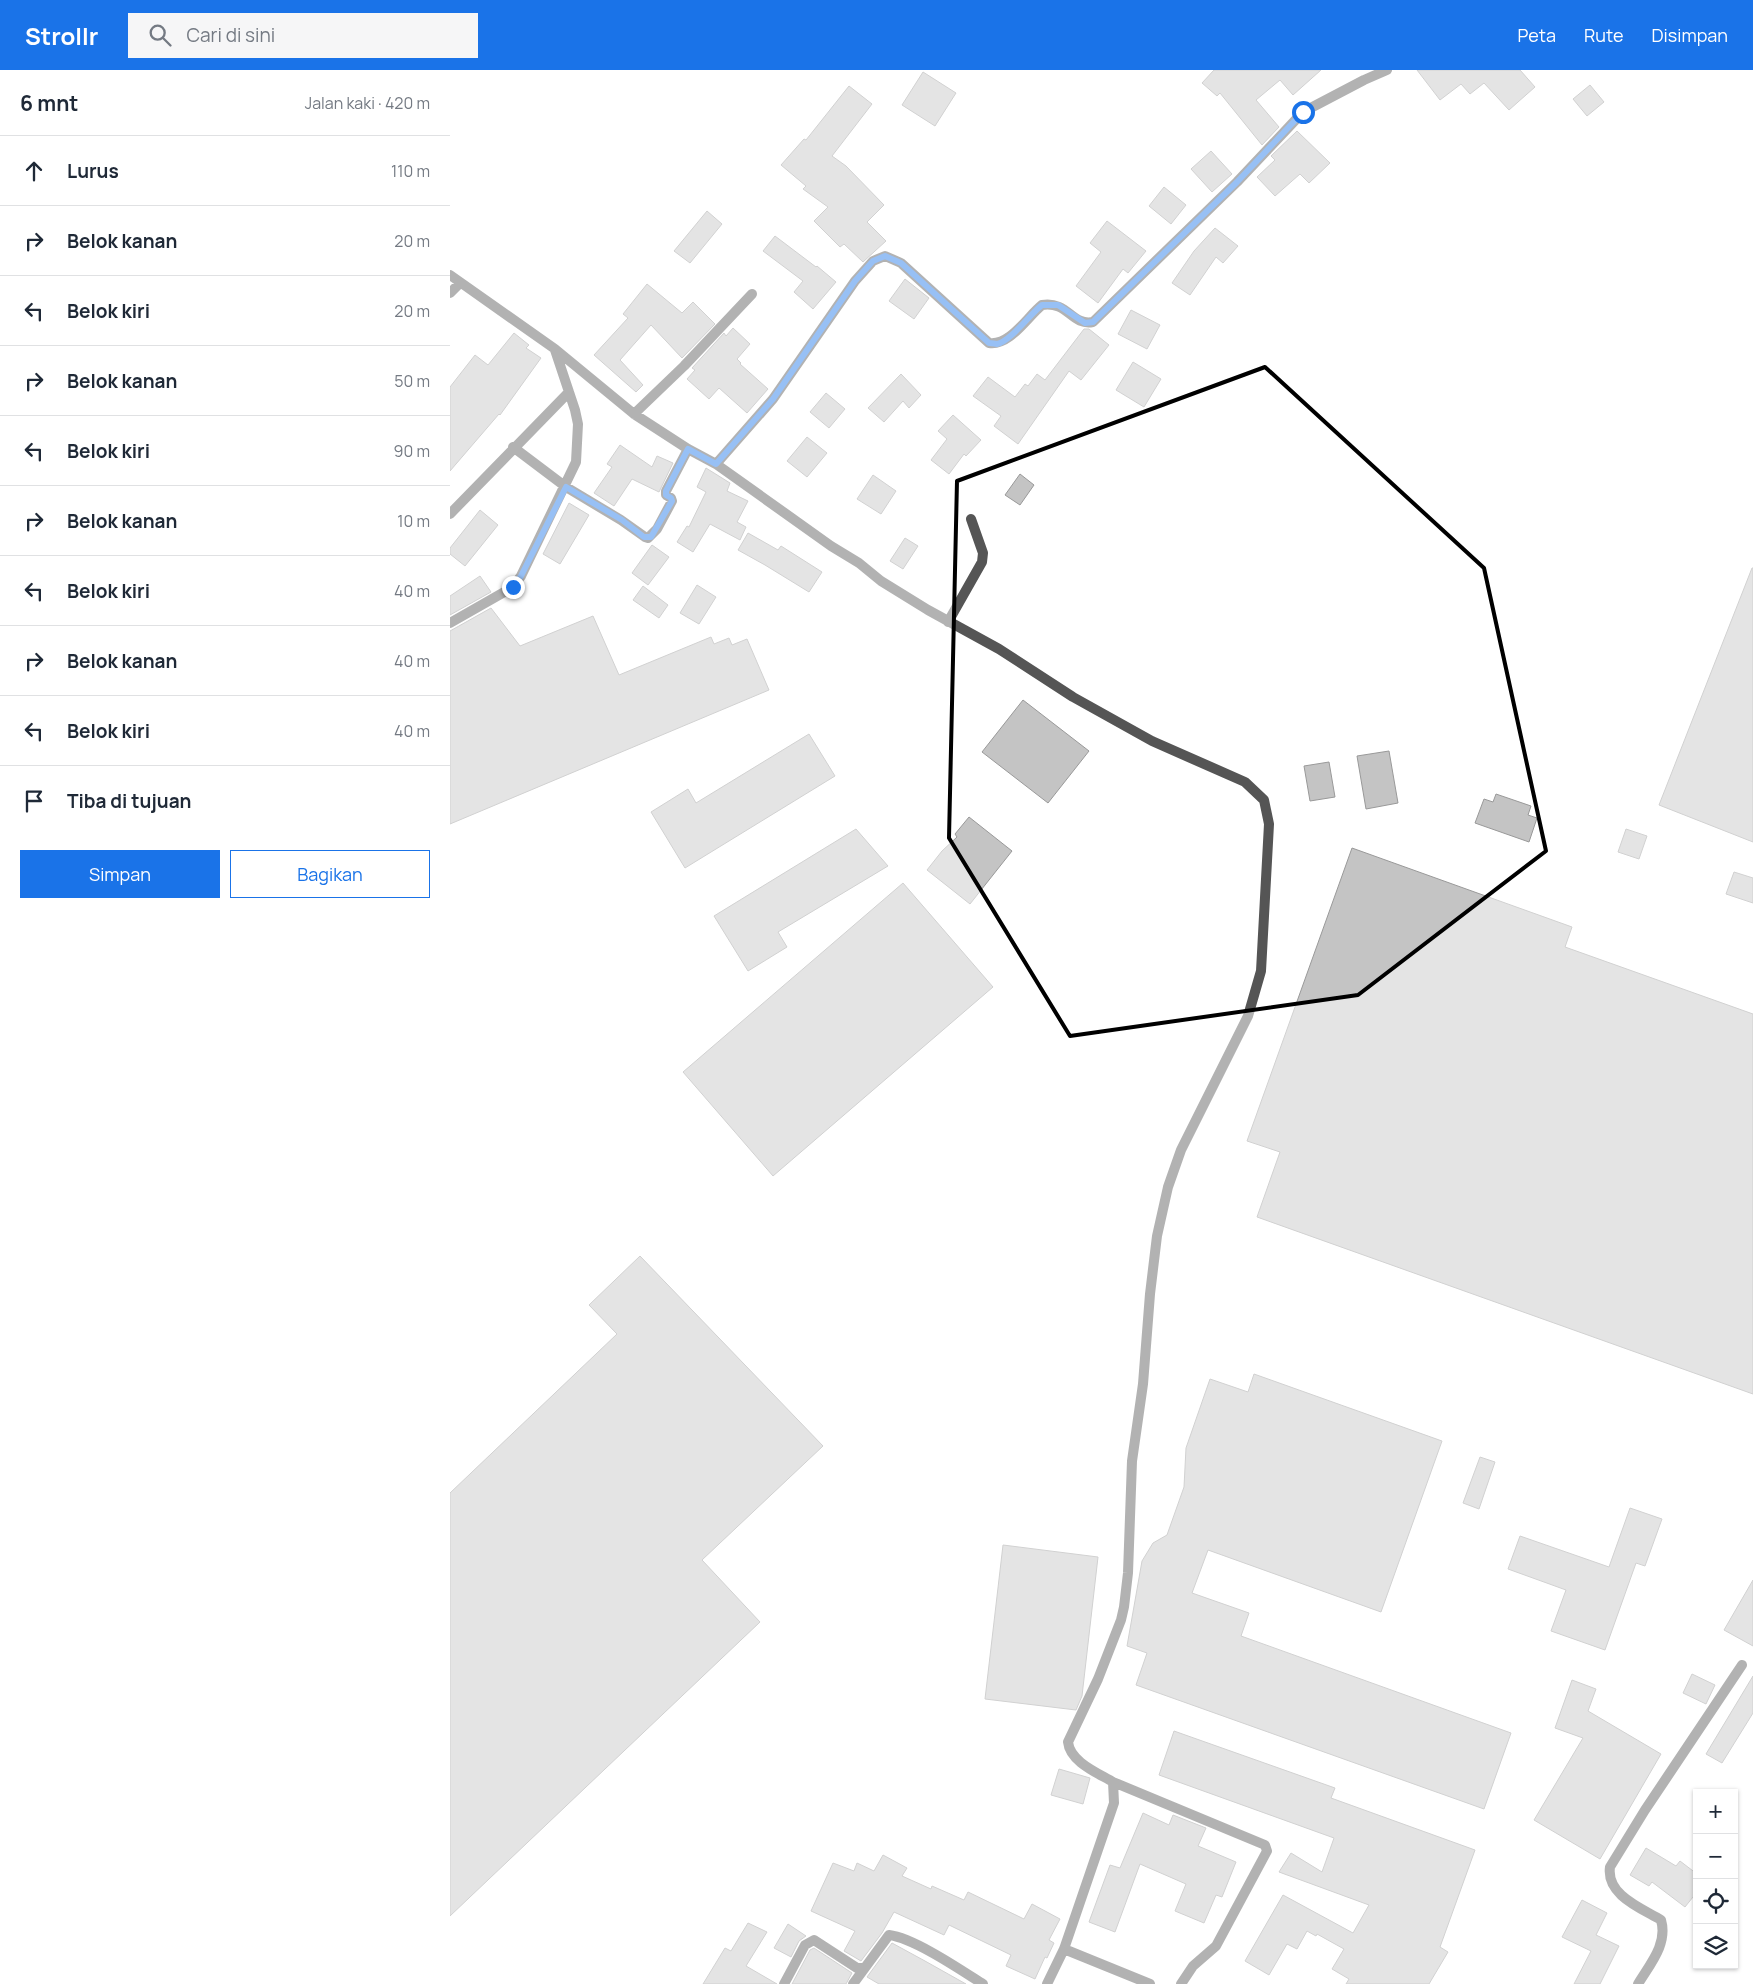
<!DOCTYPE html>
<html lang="id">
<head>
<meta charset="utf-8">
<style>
	body { margin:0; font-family:Manrope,sans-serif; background:#f6f6f7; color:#1f2937 }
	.controls { position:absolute; right:15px; bottom:15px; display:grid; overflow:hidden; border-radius:0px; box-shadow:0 1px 4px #0004 }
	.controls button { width:45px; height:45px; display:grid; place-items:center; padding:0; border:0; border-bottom:1px solid #e0e1e3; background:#fff; color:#1f2937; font:25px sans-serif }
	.stop { position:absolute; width:15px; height:15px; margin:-11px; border:4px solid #1a73e8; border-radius:50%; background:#fff }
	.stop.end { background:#1a73e8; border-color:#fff; box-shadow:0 1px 5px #0008 }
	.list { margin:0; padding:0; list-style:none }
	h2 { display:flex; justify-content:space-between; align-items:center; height:65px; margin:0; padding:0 20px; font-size:21px }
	h2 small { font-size:16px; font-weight:400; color:#747a83 }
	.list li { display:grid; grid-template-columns:32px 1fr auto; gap:15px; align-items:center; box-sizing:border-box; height:70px; padding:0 20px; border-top:1px solid #e0e1e3 }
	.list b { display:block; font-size:19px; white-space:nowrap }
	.list em { font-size:16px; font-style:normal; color:#747a83 }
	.actions { display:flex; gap:10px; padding:15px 20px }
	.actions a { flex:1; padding:11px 0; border:1px solid #1a73e8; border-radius:0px; text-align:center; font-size:18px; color:#1a73e8 }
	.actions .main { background:#1a73e8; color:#fff }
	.icon { flex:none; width:28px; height:28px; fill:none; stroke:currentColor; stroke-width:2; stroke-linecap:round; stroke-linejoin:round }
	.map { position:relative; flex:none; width:1303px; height:1914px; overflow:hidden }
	header { display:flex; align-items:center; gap:30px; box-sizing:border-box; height:70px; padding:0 25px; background:#1a73e8; color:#fff }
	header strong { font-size:24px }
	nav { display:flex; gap:28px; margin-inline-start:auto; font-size:18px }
	.search { width:350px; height:45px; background:#f6f6f7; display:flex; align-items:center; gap:12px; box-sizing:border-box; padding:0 18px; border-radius:0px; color:#747a83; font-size:19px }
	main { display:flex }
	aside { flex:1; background:#fff }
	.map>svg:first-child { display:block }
</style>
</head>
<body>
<header>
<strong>Strollr</strong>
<div class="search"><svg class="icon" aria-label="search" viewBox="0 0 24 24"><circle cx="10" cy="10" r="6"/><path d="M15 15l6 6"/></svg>Cari di sini</div>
<nav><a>Peta</a><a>Rute</a><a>Disimpan</a></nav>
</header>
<main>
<aside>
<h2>6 mnt<small>Jalan kaki · 420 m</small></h2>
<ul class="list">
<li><svg class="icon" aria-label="ahead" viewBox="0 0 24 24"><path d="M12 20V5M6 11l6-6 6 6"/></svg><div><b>Lurus</b></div><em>110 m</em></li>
<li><svg class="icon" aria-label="right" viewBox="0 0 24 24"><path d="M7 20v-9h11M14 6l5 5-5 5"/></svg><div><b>Belok kanan</b></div><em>20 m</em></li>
<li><svg class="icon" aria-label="left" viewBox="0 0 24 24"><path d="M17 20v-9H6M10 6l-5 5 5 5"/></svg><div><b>Belok kiri</b></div><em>20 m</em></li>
<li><svg class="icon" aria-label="right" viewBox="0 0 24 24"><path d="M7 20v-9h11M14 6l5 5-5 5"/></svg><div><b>Belok kanan</b></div><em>50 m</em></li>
<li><svg class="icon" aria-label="left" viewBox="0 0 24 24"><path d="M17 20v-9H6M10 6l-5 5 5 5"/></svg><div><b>Belok kiri</b></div><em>90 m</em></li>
<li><svg class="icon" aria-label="right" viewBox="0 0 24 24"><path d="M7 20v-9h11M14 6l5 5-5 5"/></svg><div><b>Belok kanan</b></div><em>10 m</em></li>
<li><svg class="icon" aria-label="left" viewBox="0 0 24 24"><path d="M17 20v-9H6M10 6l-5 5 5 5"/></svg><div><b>Belok kiri</b></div><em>40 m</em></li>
<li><svg class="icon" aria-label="right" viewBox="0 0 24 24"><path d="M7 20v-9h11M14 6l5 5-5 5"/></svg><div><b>Belok kanan</b></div><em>40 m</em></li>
<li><svg class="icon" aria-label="left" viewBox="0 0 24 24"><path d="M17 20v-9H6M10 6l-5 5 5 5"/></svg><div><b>Belok kiri</b></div><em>40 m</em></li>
<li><svg class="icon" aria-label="arrive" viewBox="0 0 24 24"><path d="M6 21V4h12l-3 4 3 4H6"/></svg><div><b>Tiba di tujuan</b></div></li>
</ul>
<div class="actions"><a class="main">Simpan</a><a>Bagikan</a></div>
</aside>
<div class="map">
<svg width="1303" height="1914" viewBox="0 0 1303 1914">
	<rect width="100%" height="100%" fill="#fff"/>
	<path fill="#c4c4c4" stroke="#999" d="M764 0H871L843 25 830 10 806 30 829 57 812 75 770 23 767 26 752 13Z
		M967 0H1070L1085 17 1059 40 1034 13 1020 24 1011 14 990 30Z
		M473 2 506 23 485 56 452 35Z
		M1140 15 1154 32 1137 46 1123 29Z
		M399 16 422 34 382 86 396 96 434 135 417 152 436 171 413 192 394 174 390 177 364 151 378 137 353 119 356 116 331 95 354 69 356 70Z
		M847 61 880 93 859 113 850 104 825 126 807 107 825 90 821 86Z
		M761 81 782 104 762 122 741 99Z
		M714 117 736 135 721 154 699 136Z
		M257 141 272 154 240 193 224 181Z
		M657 151 696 181 678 203 673 199 648 233 626 216 651 182 640 173Z
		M765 158 788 176 773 193 766 187 740 225 722 213 744 181Z
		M325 166 366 197 367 196 386 212 363 239 344 222 353 211 313 181Z
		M455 209 479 228 464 249 439 231Z
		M197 214 232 243 243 232 265 254 232 288 201 255 170 290 193 315 186 322 144 285 178 248 173 244Z
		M681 240 710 255 697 279 668 264Z
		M283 258 300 274 287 289 291 293 290 294 318 319 297 343 269 318 259 329 237 309 245 300 242 298 274 263 276 266Z
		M634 259H639L659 275 631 310 619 301 568 374 544 356 551 346 523 326 538 307 565 327 575 314 578 316 587 304 595 310Z
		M64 263 79 275 76 278 91 288 50 345 49 344 0 401V317L25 285 38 295Z
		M683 292 711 309 694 337 666 320Z
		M451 304 471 325 459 338 453 331 434 352 418 338Z
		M376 323 395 339 379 358 360 342Z
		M503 345 531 370 516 386 514 384 499 404 481 390 497 369 488 361Z
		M357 367 377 383 357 407 337 391Z
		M170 375 202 397 207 386 223 393 209 422 182 409 164 436 144 423 162 397 157 394Z
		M256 398 280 413 277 421 298 431 287 452 296 457 290 470 260 454 243 482 227 472 237 456 239 457 256 422 247 417Z
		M570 404 584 415 570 435 555 425Z
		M423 405 446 421 431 444 407 429Z
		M119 433 139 445 110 494 93 484Z
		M30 440 48 455 15 496 0 484V478Z
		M298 463 328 480 331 476 372 502 359 522 315 495 288 480Z
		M455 468 468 476 453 499 440 491Z
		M202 475 219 487 198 515 182 503Z
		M1302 498H1303V772L1209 735Z
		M30 506 41 522 0 545V526Z
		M247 515 266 527 249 554 230 543Z
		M193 516 218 535 209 548 183 530Z
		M41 538 70 576 143 546 169 605 261 567 264 574 279 568 282 575 297 569 319 620 0 754V561Z
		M573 630 639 681 598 733 532 682Z
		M359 664 385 706 235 798 201 742 238 719 246 733Z
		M939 681 948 733 916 739 907 686Z
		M879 692 885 727 860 731 854 696Z
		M1046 724 1081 736 1078 745 1087 748 1079 772 1025 753 1034 729 1043 732Z
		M519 747 562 781 520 834 477 800 492 781 507 767 505 764Z
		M406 759 438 796 328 862 337 877 298 901 264 846Z
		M1176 759 1197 766 1189 789 1168 782Z
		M902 778 1122 857 1115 877 1303 944V1324L807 1147 830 1082 797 1071Z
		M1284 802 1303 808V833L1276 824Z
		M453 813 543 917 323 1106 233 1002Z
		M190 1186 373 1376 252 1490 310 1552 0 1846V1423L167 1264 139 1235Z
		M804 1304 992 1371 931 1542 758 1480 742 1523 799 1543 791 1566 1061 1663 1034 1739 686 1615 697 1583 677 1576 692 1491 703 1473 717 1465 734 1417 736 1378 760 1309 798 1322Z
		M1030 1387 1045 1392 1029 1439 1013 1433Z
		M1180 1438 1212 1449 1195 1496 1186 1493 1155 1580 1101 1561 1116 1520 1058 1499 1070 1466 1159 1497Z
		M553 1475 648 1487 632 1626 626 1640 535 1629Z
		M1303 1510V1576L1274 1560Z
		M1242 1604 1265 1615 1256 1634 1233 1623Z
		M1303 1606V1643L1272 1693 1256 1684Z
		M1122 1610 1146 1619 1138 1641 1211 1684 1150 1789 1084 1750 1133 1668 1105 1658Z
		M724 1661 885 1718 881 1728 1025 1780 990 1877 998 1882 979 1914H896L899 1909 882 1899 894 1879 867 1864 866 1866 857 1861 847 1879 837 1874 819 1905 795 1891 833 1825 903 1863 919 1835 829 1802 841 1783 872 1802 884 1768 709 1705Z
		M609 1699 640 1708 633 1734 601 1725Z
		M693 1743 719 1755 723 1745 756 1758 748 1776 786 1792 772 1827 766 1825 754 1853 725 1841 736 1814 690 1794 665 1862 639 1852 660 1795 670 1798Z
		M1196 1778 1226 1796 1230 1791 1247 1804V1822L1235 1837 1202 1812 1199 1816 1180 1805Z
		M433 1785 457 1798 452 1806 481 1819 482 1816 514 1830 518 1822 574 1849 582 1834 610 1849 599 1870 604 1873 597 1888 595 1887 585 1909 556 1896 561 1885 499 1855 494 1865 444 1842 432 1863 411 1891 394 1881 405 1861 361 1841 383 1793 404 1801 407 1793 424 1801Z
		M1132 1830 1157 1843 1146 1865 1169 1876 1150 1914H1124L1141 1881 1112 1867Z
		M298 1853 317 1862 296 1896 327 1914H253L275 1878 281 1881Z
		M338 1854 356 1866 349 1871 341 1887 324 1878Z
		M442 1873 475 1891 516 1914H429L417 1907Z
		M364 1878 402 1903 396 1914H342L360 1880Z"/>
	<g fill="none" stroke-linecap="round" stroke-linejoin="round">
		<path stroke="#555" stroke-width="10" d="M0 205 105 279 184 344 238 379 266 394 381 476 409 493 431 511 478 540 549 579 623 627 702 671 795 712 814 730 819 754 811 901 798 946 731 1080 718 1117 707 1166 700 1224 693 1314 682 1391 678 1503 674 1537 671 1550 648 1609 618 1672C620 1692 648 1703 663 1712L664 1733 614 1879 597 1914
			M0 223 10 213
			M184 344 234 296 302 224
			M63 377 116 417 171 450 195 467 198 468 207 459 222 431 221 428 216 425V421L238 379
			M266 394 323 329 405 211 423 191 435 186 451 193 539 273C560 276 577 247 592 235 619 231 621 256 643 252L787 112 853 42 914 10 937 0
			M0 444 119 322
			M498 552 532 492 533 483 521 449
			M0 553 63 517 71 506 126 392 128 354 125 340 105 280
			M663 1712 815 1775 817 1781 766 1876 743 1896 731 1914
			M614 1879 700 1914
			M334 1914 355 1875 364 1870 407 1898H413
			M403 1914 439 1865C464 1868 511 1900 533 1914
			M1188 1914C1200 1894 1218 1874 1211 1850 1191 1838 1156 1825 1160 1797L1195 1740 1292 1595"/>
	</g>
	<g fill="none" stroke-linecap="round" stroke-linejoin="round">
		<path stroke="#1a73e8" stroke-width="6" d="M63 517 71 506 116 417 172 450 194 467H201L222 431 221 428 216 425V421L238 379 266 394 323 329 405 211 423 191 435 186 451 193 539 273C540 273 547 274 547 274 560 272 581 243 592 235H608L635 253 643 252 787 112 853 42"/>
	</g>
	<path d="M0 0H1303V1914H0ZM815 297 1034 498 1096 781 908 925 620 966 499 768 507 411Z" fill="#fff" fill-opacity=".55" fill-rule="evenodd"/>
	<path fill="none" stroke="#000" stroke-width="4" stroke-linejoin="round" d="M815 297 1034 498 1096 781 908 925 620 966 499 768 507 411Z"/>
</svg>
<div class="controls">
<button>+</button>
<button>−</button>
<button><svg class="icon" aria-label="locate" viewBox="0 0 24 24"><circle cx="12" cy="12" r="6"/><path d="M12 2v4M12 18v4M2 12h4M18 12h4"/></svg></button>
<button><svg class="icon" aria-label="layers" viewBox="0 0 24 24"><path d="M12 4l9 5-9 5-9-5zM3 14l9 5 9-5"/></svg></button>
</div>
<div class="stop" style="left:853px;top:42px"></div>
<div class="stop end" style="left:63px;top:517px"></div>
</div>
</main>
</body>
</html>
